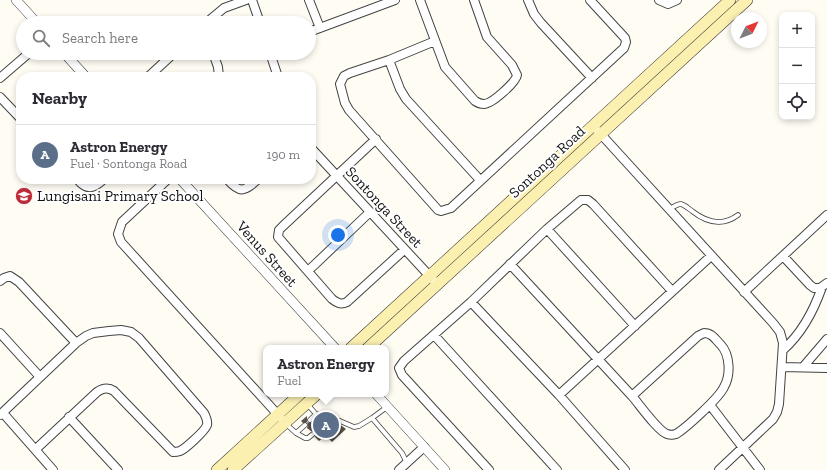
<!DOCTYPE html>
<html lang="en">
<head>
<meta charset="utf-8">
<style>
	body { margin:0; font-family:"Zilla Slab",serif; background:#f2f2f3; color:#2b2b33 }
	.controls { position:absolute; right:12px; top:12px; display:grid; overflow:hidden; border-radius:8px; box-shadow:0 2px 6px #0003 }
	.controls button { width:36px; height:36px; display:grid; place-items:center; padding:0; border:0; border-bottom:1px solid #e1e1e2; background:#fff; color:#2b2b33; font:20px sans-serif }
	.compass { position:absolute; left:731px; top:12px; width:36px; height:36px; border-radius:50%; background:#fff; box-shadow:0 2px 6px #0003; rotate:48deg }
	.you { position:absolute; left:338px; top:235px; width:14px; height:14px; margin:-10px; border:3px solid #fff; border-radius:50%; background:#1a73e8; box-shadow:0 0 0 6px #1a73e833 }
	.badge { display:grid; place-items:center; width:26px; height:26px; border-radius:50%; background:#bc2c39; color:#fff; font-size:13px; font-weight:700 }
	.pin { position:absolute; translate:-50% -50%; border:2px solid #fff; box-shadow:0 1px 4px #0006 }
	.popup { position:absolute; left:263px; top:345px; width:126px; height:52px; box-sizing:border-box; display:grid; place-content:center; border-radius:8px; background:#fff; filter:drop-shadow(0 1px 3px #0005); font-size:13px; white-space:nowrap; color:#7c7c81 }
	.popup b { font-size:15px; color:#2b2b33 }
	.popup::after { content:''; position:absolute; left:50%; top:100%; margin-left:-8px; border:8px solid transparent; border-top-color:#fff }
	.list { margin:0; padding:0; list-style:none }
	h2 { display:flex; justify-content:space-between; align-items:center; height:52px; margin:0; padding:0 16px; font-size:17px }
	h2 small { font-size:13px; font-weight:400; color:#7c7c81 }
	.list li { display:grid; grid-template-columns:26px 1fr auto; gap:12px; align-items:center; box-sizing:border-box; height:60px; padding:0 16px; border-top:1px solid #e1e1e2 }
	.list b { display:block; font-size:15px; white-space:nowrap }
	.list p { margin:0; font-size:13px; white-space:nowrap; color:#7c7c81 }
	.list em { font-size:13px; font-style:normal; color:#7c7c81 }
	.icon { flex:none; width:22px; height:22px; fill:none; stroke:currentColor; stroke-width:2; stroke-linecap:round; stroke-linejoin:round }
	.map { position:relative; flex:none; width:827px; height:470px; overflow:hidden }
	.search { position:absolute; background:#fff; box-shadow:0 2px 6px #0003; left:16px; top:16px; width:300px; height:44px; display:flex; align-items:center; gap:10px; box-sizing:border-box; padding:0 14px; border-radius:22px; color:#7c7c81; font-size:15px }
	.panel { position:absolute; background:#fff; box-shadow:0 2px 6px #0003; left:16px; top:72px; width:300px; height:112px; border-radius:16px }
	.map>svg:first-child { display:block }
</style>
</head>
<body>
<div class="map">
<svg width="827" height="470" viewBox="0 0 827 470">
	<rect width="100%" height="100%" fill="#fefcf3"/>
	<path fill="#58514d" d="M307 416V422L309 423 313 422 316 426 315 429 316 432H318L321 431 325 436 319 441 315 437 316 434 315 432 311 431 307 428 308 425 307 422 303 423 301 421Z
		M339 424 346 429 332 442 326 436Z"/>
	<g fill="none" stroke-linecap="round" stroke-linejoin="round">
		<defs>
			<path id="service" d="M670 209C673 207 678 204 681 204 685 205 689 209 692 211 706 222 722 227 738 215
				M308 405 316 414 340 421 354 427 359 426 372 418 387 407
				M372 418 402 453 407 463
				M310 420 316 414
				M286 424 296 433 305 438H308L313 434
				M318 429 330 419
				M296 433 305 425"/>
			<path id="minor" d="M252 0 260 23
				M309 0 320 28
				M420 0 445 67 475 101C478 103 480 104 484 104 492 104 516 82 517 75L512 65 487 37 474 0
				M528 0 534 14 541 23 592 78
				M659 0 668 4 677 0
				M206 23 224 8 246 0
				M309 32 395 0
				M435 41 389 60 350 73 344 76 340 84 345 103 349 110 438 210 441 211 451 208 624 48 626 42 625 38 590 0
				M213 53 218 67 219 77
				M270 53 278 77
				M389 60 400 89 406 99 480 180
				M148 77 174 53
				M0 78 29 53
				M0 97 21 119
				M598 131 773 323 780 332 783 343 779 404 777 412 773 419 719 470
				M376 139 283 226 279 230 278 237 332 299C337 303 341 305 347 302L404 250
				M311 148 437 284
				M77 179C87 191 93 189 104 179
				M168 179 122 222 118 234 121 242 280 417
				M227 179C240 194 244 192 258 179
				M547 229 635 326
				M783 256 810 285 814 288H820L827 283
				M510 264 632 396
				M308 271 370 212
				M0 281 4 278 10 276 19 282 76 343
				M744 292 827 215
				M471 302 559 395 625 470
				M0 333 40 377
				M704 333C712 333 715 339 721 345 730 355 731 375 724 387 719 398 686 428 676 434 673 435 670 435 667 434 658 431 639 404 632 396L698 336Z
				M434 335 557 470
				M783 350C801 334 814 310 822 287
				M782 367 827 368
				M803 367 827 339
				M559 395 711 256
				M710 405 760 470
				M3 413 53 470
				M0 415 76 343 86 336 93 333 109 331 121 330 131 332 139 338 204 413C206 417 208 421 207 425 205 431 185 449 180 451 177 452 176 452 173 452L114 391C108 387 103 388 97 392L36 449
				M69 417 118 470
				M399 470 424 447
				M489 470 402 375 399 368 404 361 471 302 547 229 581 200H588L593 204 672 291"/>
			<path id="tertiary" d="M16 0 37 23
				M64 53 86 77
				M180 179 335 348
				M376 394 445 470"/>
			<path id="secondary" d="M351 348 730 0
				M368 348 747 0
				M217 470 300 394
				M233 470 317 394"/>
		</defs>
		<use href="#service" stroke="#434343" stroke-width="5.5"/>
		<use href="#minor" stroke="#434343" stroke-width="10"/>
		<use href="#tertiary" stroke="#434343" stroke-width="10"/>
		<use href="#secondary" stroke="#323232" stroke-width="12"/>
		<use href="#service" stroke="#fff" stroke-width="4"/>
		<use href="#minor" stroke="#fff" stroke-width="8"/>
		<use href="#tertiary" stroke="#fff" stroke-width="9"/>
		<use href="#secondary" stroke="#fcf0b1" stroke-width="11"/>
	</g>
	<defs>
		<symbol id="school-disc" viewBox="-11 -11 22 22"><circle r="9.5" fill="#bc2c39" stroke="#fff"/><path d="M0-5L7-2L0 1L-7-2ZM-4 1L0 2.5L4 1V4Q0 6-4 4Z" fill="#fff"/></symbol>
	</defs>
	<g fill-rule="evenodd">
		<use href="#school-disc" x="14" y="186" width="20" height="20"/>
	</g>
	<g text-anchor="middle" stroke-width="4" stroke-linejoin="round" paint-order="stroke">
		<g font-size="15" fill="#101010" stroke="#fff">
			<text transform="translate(547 162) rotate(-43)" y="5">Sontonga Road</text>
			<text transform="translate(384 207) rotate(47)" y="5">Sontonga Street</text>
			<text transform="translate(267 254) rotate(48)" y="5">Venus Street</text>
		</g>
		<g font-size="15" fill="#101010" stroke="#fff" text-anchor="start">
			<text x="37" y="201">Lungisani Primary School</text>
		</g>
	</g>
</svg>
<div class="controls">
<button>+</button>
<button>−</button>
<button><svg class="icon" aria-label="locate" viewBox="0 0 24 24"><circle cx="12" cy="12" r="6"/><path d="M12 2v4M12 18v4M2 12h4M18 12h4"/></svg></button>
</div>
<svg class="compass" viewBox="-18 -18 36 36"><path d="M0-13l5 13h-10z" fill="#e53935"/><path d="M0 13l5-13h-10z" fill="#7c7c81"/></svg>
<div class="you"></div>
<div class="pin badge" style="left:326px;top:425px;background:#5c6f8a">A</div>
<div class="popup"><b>Astron Energy</b>Fuel</div>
<div class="search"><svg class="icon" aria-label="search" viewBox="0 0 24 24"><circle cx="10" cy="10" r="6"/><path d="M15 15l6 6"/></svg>Search here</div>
<section class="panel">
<h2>Nearby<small></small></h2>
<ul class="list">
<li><span class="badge" style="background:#5c6f8a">A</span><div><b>Astron Energy</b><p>Fuel · Sontonga Road</p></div><em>190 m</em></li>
</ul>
</section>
</div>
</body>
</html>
